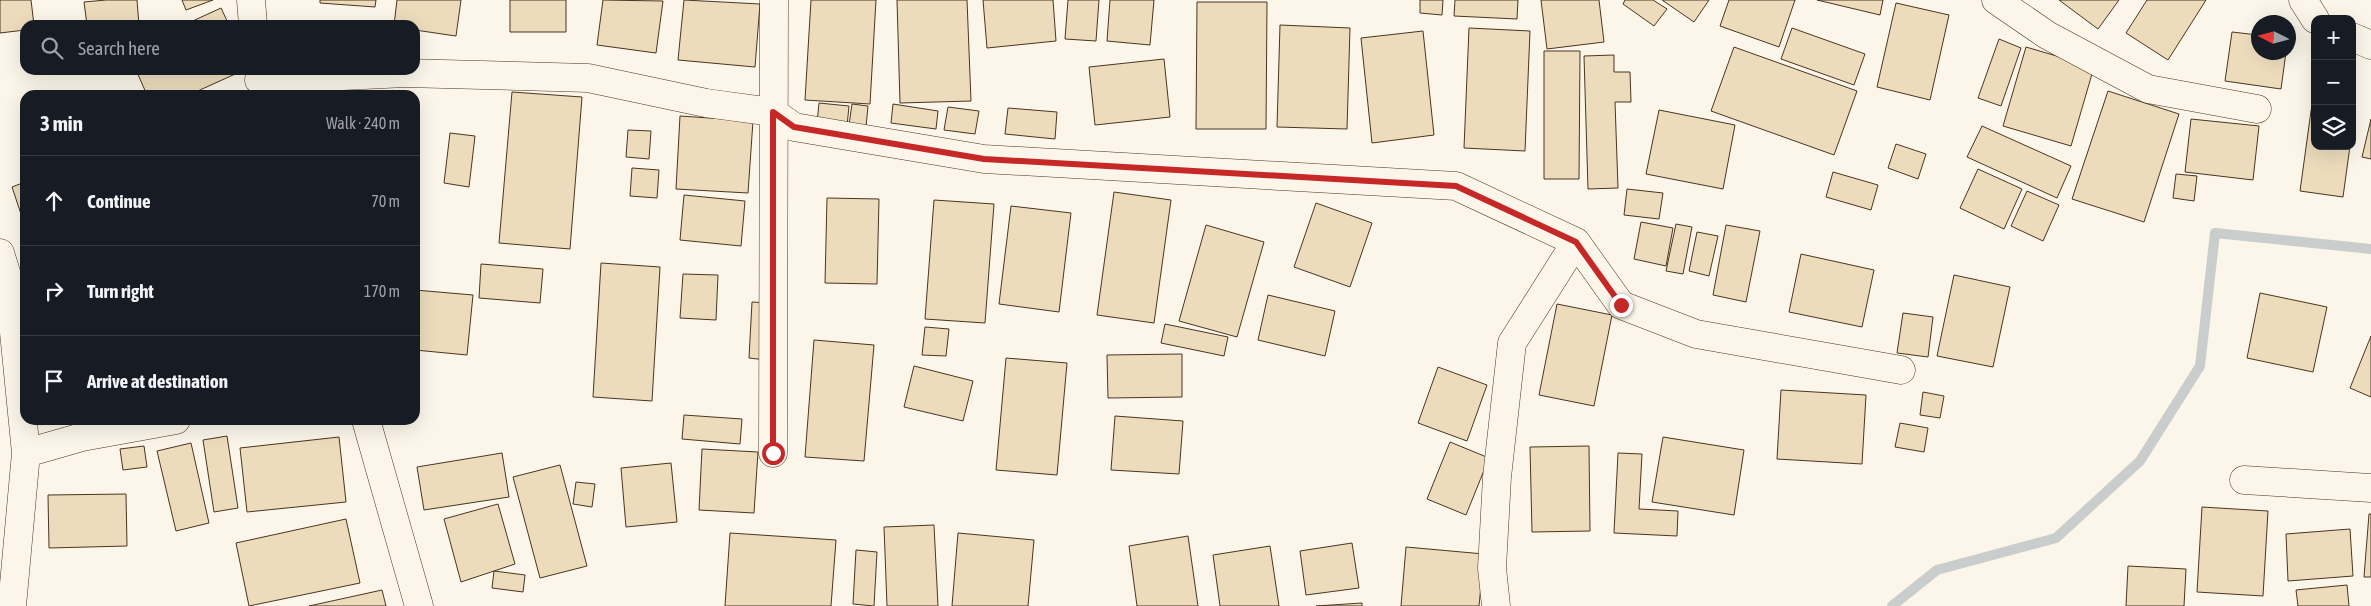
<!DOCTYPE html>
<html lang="en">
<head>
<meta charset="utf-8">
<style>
	body { margin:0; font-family:"Asap Condensed",sans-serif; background:#242831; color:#f1f3f6 }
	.controls { position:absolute; right:15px; top:15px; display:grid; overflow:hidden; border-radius:10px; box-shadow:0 5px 20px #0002 }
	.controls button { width:45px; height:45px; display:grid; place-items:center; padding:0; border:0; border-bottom:1px solid #363941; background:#171b24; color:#f1f3f6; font:25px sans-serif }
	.compass { position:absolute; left:2251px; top:15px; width:45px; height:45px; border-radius:50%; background:#171b24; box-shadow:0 5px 20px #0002; rotate:276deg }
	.stop { position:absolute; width:15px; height:15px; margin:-11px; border:4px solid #c62828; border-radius:50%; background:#fff }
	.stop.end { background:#c62828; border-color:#fff; box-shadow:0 1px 5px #0008 }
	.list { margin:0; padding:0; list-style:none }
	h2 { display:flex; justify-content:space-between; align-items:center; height:65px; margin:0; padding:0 20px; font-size:21px }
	h2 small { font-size:16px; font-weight:400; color:#9ea1a6 }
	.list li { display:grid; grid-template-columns:32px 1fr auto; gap:15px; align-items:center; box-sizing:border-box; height:90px; padding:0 20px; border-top:1px solid #363941 }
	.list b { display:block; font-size:19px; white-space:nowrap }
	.list em { font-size:16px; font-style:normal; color:#9ea1a6 }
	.icon { flex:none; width:28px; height:28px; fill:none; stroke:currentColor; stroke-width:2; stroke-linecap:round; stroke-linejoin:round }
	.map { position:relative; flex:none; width:2371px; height:606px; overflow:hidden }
	.search { position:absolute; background:#171b24; box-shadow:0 5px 20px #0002; left:20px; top:20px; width:400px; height:55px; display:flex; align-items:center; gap:12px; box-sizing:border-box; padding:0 18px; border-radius:15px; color:#9ea1a6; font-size:19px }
	.panel { position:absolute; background:#171b24; box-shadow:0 5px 20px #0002; left:20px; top:90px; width:400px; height:335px; border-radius:15px }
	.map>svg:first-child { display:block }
</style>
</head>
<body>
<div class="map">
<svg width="2371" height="606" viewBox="0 0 2371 606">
	<rect width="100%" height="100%" fill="#fbf6e9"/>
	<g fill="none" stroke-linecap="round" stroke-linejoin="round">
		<path stroke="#c9cecd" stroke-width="10" d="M1892 606 1937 570 2056 538 2140 461 2200 366 2215 233 2371 249"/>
	</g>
	<path fill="#ecdcbc" stroke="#4a3520" d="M0 0H31L34 25H25V30L0 33Z
		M106 0H137L139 25H87L84 2Z
		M182 0H213L186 10Z
		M320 0H376L375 7 320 3Z
		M397 0H461L456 36 415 30V25H394Z
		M510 0H566V32H510Z
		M603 0 663 1 656 53 597 45Z
		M684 0 760 4 755 67 678 60Z
		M811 0H876L870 104 805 100Z
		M897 0H967L971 101 900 103Z
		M983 0H1053L1056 41 987 48Z
		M1068 0H1099L1096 41 1065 39Z
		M1110 0H1154L1150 45 1107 41Z
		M1420 0H1443L1442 15 1420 13Z
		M1455 0H1518L1517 19 1454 16Z
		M1541 0H1599L1604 42 1547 49Z
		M1625 0H1653L1667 9 1654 26 1623 4Z
		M1662 0H1709L1694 22Z
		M1729 0H1795L1779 47 1720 26Z
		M1817 0H1883L1880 15Z
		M2059 0H2119L2098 29Z
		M2147 0H2206L2168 60 2126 33Z
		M1197 2H1267L1266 129H1196Z
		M1896 3 1949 15 1930 100 1877 87Z
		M221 8 229 25H184Z
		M1280 25 1350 28 1347 129 1277 127Z
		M1469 28 1530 31 1525 151 1464 148Z
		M1792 28 1865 54 1854 85 1781 59Z
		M1423 31 1434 135 1372 143 1361 38Z
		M2232 32 2258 35V52H2286L2281 89 2225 81Z
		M1999 39 2021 48 2001 106 1978 98Z
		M1734 47 1857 91 1834 155 1711 111Z
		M2026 47 2094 67 2071 146 2003 126Z
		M1544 51H1580L1579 179H1544Z
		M1614 55V72H1630L1631 102H1615L1618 188 1588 189 1584 56Z
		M1164 59 1170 117 1095 125 1089 67Z
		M136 70H244L189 95H147Z
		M2108 91 2179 114 2144 222 2072 199Z
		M512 92 582 97 570 249 499 243Z
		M819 103 849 106 847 126 817 123Z
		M852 104 868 106 866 127 849 125Z
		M893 104 938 111 936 129 891 123Z
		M2312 104H2315V146H2350L2343 197 2300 191Z
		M948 107 979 111 975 134 944 130Z
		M1008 108 1057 112 1055 139 1005 134Z
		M1659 110 1735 125 1723 189 1646 174Z
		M680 116 753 121 748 193 676 189Z
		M2191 119 2259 126 2253 180 2185 172Z
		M2371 119V159L2362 157Z
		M1982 126 2071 166 2057 198 1967 157Z
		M628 130 651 131 649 159 626 157Z
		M450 133 475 136 469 187 444 183Z
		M1896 144 1926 154 1918 179 1888 168Z
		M632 168 659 170 657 198 630 196Z
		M1978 169 2022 189 2004 229 1960 208Z
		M1833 172 1878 185 1871 210 1826 197Z
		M2176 174 2197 176 2194 201 2173 198Z
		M25 182V226L12 187Z
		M1627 189 1663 193 1659 219 1624 215Z
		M2027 191 2059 205 2043 241 2011 226Z
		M1114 192 1171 200 1154 323 1097 315Z
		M684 195 745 201 741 246 680 240Z
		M827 198 879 199 877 284 825 283Z
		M934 200 994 204 985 323 925 319Z
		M1316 203 1372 223 1350 287 1294 267Z
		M1011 206 1071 213 1059 312 999 304Z
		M1641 222 1673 228 1666 266 1634 259Z
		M1676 224 1692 227 1683 274 1666 271Z
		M1206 225 1264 242 1237 337 1179 321Z
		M1726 225 1760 231 1746 302 1713 295Z
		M1697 232 1718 236 1709 276 1689 271Z
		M1801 254 1874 270 1862 327 1789 312Z
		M601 263 660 267 652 401 593 397Z
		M481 264 543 269 540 303 479 298Z
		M683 274 718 275 716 320 680 318Z
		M1954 275 2010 287 1993 367 1937 356Z
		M415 290 473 295 467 355 415 350Z
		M2260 293 2327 307 2313 372 2247 358Z
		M1268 295 1335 311 1325 356 1258 340Z
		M752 302 770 303 766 360 749 358Z
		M1557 304 1612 315 1594 406 1539 395Z
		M1903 313 1933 317 1928 357 1897 353Z
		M1165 324 1228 337 1224 356 1161 343Z
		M925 327 949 329 946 356 922 355Z
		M2371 336V397L2350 388Z
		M814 340 874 345 864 461 805 457Z
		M1182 354V397L1108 398 1107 355Z
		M1006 358 1067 363 1057 475 996 470Z
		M914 366 973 381 963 421 904 407Z
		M1438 367 1487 385 1467 441 1418 423Z
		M1781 390 1866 395 1862 464 1777 459Z
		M1923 392 1944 396 1940 418 1920 415Z
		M684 415 742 419 740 444 682 439Z
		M1115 416 1183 421 1179 474 1111 470Z
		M1900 423 1928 428 1924 452 1895 447Z
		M227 436 238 508 214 512 203 440Z
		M339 437 346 502 247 512 240 448Z
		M1663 437 1744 450 1734 515 1652 502Z
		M1450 442 1489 458 1466 515 1427 499Z
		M191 443 209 523 176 531 157 451Z
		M144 446 147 467 123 470 120 449Z
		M1589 446 1590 531 1532 532 1530 447Z
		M702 449 758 452 754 513 699 510Z
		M502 453 509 497 424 510 417 467Z
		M1618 453 1642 454 1639 509 1678 511 1677 536 1614 533Z
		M671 463 677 522 626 527 621 468Z
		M560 465 587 566 540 578 513 477Z
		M576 482 595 484 592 507 573 504Z
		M126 494 127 546 49 548 48 495Z
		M498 504 515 564 461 582 444 519Z
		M2202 507 2268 511 2263 596 2197 592Z
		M2369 514H2371V577H2364Z
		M346 519 360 583 249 606 236 543Z
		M934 525 938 606H887L884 527Z
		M2350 529 2353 576 2288 581 2286 534Z
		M730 533 836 540 831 606H725Z
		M958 533 1034 540 1028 606H952Z
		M1188 536 1198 606H1137L1129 546Z
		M1352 543 1359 588 1306 595 1300 551Z
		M1270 546 1279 606H1220L1213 555Z
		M1406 547 1484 554 1479 606H1401Z
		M856 550 877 552 874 606 853 604Z
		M2128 566 2186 569 2184 606H2126Z
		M494 571 525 575 523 592 492 588Z
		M2347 585 2349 606H2298L2296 590Z
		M382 590 386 606H309Z
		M1362 603V606H1316Z"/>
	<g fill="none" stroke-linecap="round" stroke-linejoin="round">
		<defs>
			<path id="minor" d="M251 0 253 25
				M1996 0 2047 35 2148 89 2257 109
				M2303 0 2315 19
				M2352 37 2371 45
				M259 80 405 73 588 78 706 103 773 112 794 127 984 159 1456 186 1576 242 1621 305 1696 334 1901 370
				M0 253 9 282 26 453 12 606
				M366 420 419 606
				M26 453 82 437 176 420
				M773 453 774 0
				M2244 480 2371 488
				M1496 606 1492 568 1497 477 1512 343 1576 242"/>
		</defs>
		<use href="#minor" stroke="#4a3520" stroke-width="29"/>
		<use href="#minor" stroke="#fbf6e9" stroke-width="28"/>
	</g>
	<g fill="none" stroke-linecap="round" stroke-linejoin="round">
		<path stroke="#c62828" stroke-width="6" d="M773 453V112L794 127 984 159 1456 186 1576 242 1621 305"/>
	</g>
</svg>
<div class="controls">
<button>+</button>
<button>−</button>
<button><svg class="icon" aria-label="layers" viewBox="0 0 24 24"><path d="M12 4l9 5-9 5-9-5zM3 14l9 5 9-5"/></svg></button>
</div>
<svg class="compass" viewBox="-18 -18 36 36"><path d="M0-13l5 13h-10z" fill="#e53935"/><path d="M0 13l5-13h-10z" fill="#9ea1a6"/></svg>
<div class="stop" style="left:773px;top:453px"></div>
<div class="stop end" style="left:1621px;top:305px"></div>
<div class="search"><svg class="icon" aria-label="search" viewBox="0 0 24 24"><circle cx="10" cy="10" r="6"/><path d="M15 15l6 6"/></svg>Search here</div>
<section class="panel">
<h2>3 min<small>Walk · 240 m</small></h2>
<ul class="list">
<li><svg class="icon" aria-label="ahead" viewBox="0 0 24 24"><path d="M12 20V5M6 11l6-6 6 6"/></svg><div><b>Continue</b></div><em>70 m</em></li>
<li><svg class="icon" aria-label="right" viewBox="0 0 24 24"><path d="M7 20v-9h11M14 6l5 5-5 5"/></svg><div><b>Turn right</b></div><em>170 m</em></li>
<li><svg class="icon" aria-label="arrive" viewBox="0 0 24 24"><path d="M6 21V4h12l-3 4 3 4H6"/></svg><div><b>Arrive at destination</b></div></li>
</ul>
</section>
</div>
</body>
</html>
